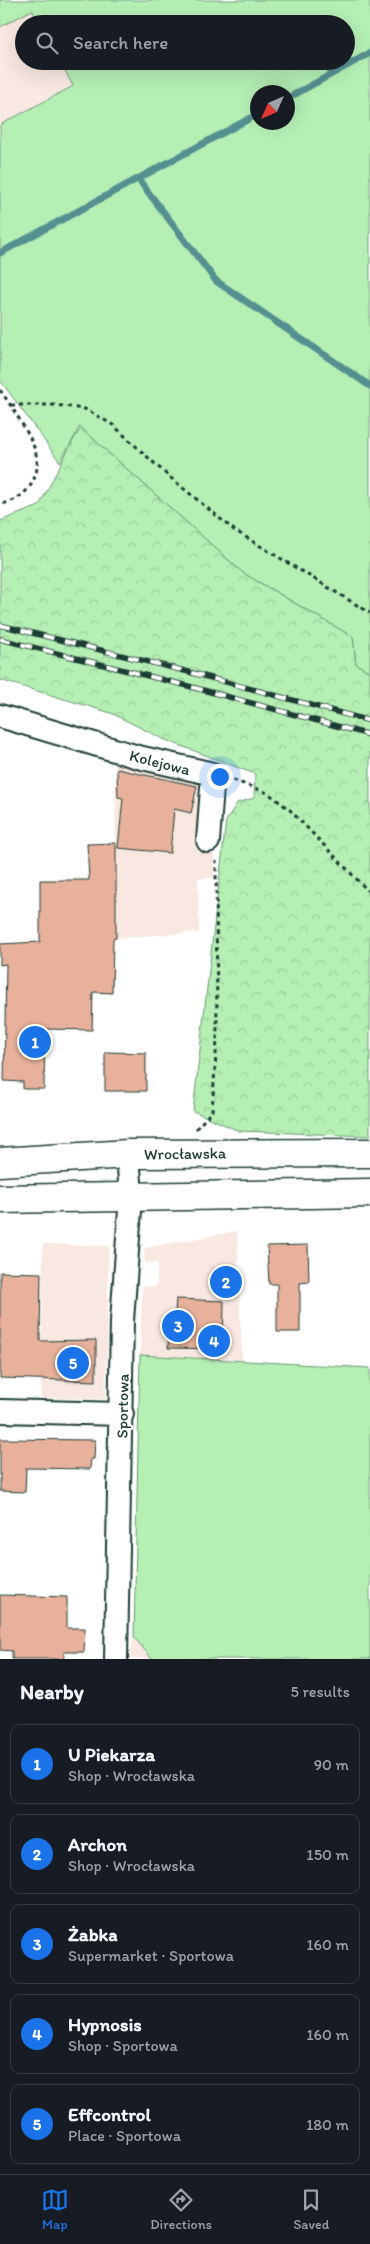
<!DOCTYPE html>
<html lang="en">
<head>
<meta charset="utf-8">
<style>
	body { margin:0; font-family:Itim,sans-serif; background:#20242c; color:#f1f3f6 }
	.compass { position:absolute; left:250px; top:85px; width:45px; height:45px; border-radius:50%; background:#171b24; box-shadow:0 5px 20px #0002; rotate:225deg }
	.you { position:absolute; left:219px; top:776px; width:18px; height:18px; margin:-12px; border:4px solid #fff; border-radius:50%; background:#1a73e8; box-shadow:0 0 0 8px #1a73e833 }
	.badge { display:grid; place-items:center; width:32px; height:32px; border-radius:50%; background:#1a73e8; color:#fff; font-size:16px; font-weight:700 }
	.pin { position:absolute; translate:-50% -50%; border:2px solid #fff; box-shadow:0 1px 5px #0006 }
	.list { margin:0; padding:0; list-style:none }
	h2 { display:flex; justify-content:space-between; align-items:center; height:65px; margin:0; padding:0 20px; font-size:21px }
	h2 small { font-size:16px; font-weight:400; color:#9ea1a6 }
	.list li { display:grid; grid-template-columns:32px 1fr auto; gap:15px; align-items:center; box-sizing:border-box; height:80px; margin:0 10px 10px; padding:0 10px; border:1px solid #363941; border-radius:10px }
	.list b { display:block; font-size:19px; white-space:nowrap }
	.list p { margin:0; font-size:16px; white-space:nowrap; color:#9ea1a6 }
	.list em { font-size:16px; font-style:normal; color:#9ea1a6 }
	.icon { flex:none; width:28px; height:28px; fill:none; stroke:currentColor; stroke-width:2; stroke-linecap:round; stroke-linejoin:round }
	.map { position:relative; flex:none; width:370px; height:1659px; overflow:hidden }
	.search { position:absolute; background:#171b24; box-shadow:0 5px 20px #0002; left:15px; right:15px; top:15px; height:55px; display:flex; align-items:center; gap:12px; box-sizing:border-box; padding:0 18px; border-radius:28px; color:#9ea1a6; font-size:19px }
	.sheet { height:515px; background:#171b24 }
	nav { display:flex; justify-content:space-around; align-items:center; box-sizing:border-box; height:70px; border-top:1px solid #363941; background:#171b24; font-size:14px; color:#9ea1a6 }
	nav a { display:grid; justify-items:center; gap:2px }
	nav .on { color:#1a73e8 }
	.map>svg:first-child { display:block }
</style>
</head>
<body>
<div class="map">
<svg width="370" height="1659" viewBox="0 0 370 1659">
	<defs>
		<pattern id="forest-crowns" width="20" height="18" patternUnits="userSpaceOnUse" patternTransform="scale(1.25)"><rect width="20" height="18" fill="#b5efb4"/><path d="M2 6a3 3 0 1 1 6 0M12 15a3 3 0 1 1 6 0" fill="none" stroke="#9bce9b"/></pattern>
	</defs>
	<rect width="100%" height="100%" fill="#fff"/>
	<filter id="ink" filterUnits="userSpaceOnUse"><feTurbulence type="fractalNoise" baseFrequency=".02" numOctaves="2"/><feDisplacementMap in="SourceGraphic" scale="10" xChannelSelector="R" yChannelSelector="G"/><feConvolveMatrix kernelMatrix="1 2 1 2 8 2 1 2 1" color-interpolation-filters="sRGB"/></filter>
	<g filter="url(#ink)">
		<path fill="#f8e8e1" d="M32 9 40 24H24V61H60L73 85 0 125V27Z
			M115 761 199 781 198 852 214 854V878H198L199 932 116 938Z
			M237 1231 242 1360 140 1355 142 1286 156 1287 158 1263H145L144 1248Z
			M43 1244 109 1246 106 1399 41 1398Z
			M134 1637 152 1659H129Z"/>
		<path fill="#b5efb4" stroke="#6a9674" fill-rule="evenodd" d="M0 0H370V672L356 665 353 637 243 573 80 427 60 462 0 380V125L73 86 60 61H346V24H40L32 10 0 27ZM258 92H288V122H258Z
			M140 1355 370 1368V1659H152L134 1637Z"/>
		<path fill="url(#forest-crowns)" stroke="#6a9674" d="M80 427 243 573 353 637 356 664 370 672V1136L239 1131 193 1111 226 821 237 803 254 798 255 774 163 739 111 713 0 680V521L39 506Z"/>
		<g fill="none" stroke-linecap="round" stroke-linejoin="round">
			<path stroke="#549091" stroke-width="7" d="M288 98 370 53
				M139 180 216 281 370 386
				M0 253 258 114"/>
		</g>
		<path fill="#e7b19c" stroke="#1f3d34" d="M117 769 197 786 191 813 174 809 170 853 118 848 123 798 118 797Z
			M116 843V938L113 939 112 993 93 992 92 1030 45 1029 44 1089H23V1082L4 1081 6 964 0 965V944L40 942V880H89L87 844Z
			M105 1052 146 1053V1091H105Z
			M308 1245 309 1282 300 1283V1332H277V1284H269L267 1246Z
			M0 1272 41 1273 40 1341 96 1340V1381L0 1378Z
			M176 1299 224 1301 223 1349 168 1348 169 1313H175Z
			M0 1439 95 1440 94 1459H91L90 1469 26 1468 25 1492 0 1491Z
			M0 1595 67 1597V1628H85L84 1652H64V1659H12V1651L0 1650Z"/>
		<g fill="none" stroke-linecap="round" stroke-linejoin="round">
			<defs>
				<path id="minor" d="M0 716 138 757 213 774 208 841
					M0 1411 122 1414
					M116 1659 122 1321 131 1196 128 1154"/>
				<path id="major" d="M0 1162 128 1154 370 1153
					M0 1199 370 1193"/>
			</defs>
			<use href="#minor" stroke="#1f3d34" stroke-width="26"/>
			<use href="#major" stroke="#1f3d34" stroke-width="31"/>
			<path stroke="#1f3d34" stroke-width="3" stroke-dasharray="4 4" stroke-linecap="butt" d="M0 390C10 404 33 438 36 454 42 479 24 501 0 504
				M11 405H55L85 409 113 425 166 474 234 530 370 613
				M233 780 268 793 290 810 370 893
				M196 1129 212 1111 217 1040 216 861"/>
			<use href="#minor" stroke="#fff" stroke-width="22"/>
			<use href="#major" stroke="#fff" stroke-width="28"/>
			<defs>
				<path id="rail" d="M0 625 189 672 370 721
					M0 639 188 686 370 735"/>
			</defs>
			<use href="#rail" stroke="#1f3d34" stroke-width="5.5"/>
			<use href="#rail" stroke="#fff" stroke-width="4" stroke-dasharray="11" stroke-linecap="butt"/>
		</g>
	</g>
	<g text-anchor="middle" stroke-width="4" stroke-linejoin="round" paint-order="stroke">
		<g font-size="16" fill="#1f3d34" stroke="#fff">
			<text transform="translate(160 762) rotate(14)" y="6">Kolejowa</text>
			<text transform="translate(185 1153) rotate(-1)" y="6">Wrocławska</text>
			<text transform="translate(122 1406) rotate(-89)" y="6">Sportowa</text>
		</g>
	</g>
</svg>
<svg class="compass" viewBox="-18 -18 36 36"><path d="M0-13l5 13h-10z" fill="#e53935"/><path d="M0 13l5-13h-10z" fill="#9ea1a6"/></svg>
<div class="you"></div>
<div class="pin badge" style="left:35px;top:1042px">1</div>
<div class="pin badge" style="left:226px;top:1282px">2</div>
<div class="pin badge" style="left:178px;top:1326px">3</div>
<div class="pin badge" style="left:214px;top:1341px">4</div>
<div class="pin badge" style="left:73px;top:1363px">5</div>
<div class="search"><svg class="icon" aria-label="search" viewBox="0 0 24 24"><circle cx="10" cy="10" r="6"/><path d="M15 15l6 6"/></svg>Search here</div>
</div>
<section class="sheet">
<h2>Nearby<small>5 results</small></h2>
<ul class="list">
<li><span class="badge">1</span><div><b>U Piekarza</b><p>Shop · Wrocławska</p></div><em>90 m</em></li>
<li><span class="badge">2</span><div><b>Archon</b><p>Shop · Wrocławska</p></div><em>150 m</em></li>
<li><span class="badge">3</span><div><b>Żabka</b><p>Supermarket · Sportowa</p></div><em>160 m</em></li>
<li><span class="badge">4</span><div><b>Hypnosis</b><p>Shop · Sportowa</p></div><em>160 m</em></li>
<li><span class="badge">5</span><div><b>Effcontrol</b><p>Place · Sportowa</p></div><em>180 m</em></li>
</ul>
</section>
<nav>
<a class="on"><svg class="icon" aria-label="map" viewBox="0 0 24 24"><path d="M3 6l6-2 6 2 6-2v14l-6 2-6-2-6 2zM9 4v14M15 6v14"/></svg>Map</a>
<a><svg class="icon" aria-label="directions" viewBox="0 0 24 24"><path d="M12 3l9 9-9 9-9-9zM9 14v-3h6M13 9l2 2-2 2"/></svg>Directions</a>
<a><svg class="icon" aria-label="saved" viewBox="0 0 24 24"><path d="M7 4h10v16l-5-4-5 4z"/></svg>Saved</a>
</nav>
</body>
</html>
